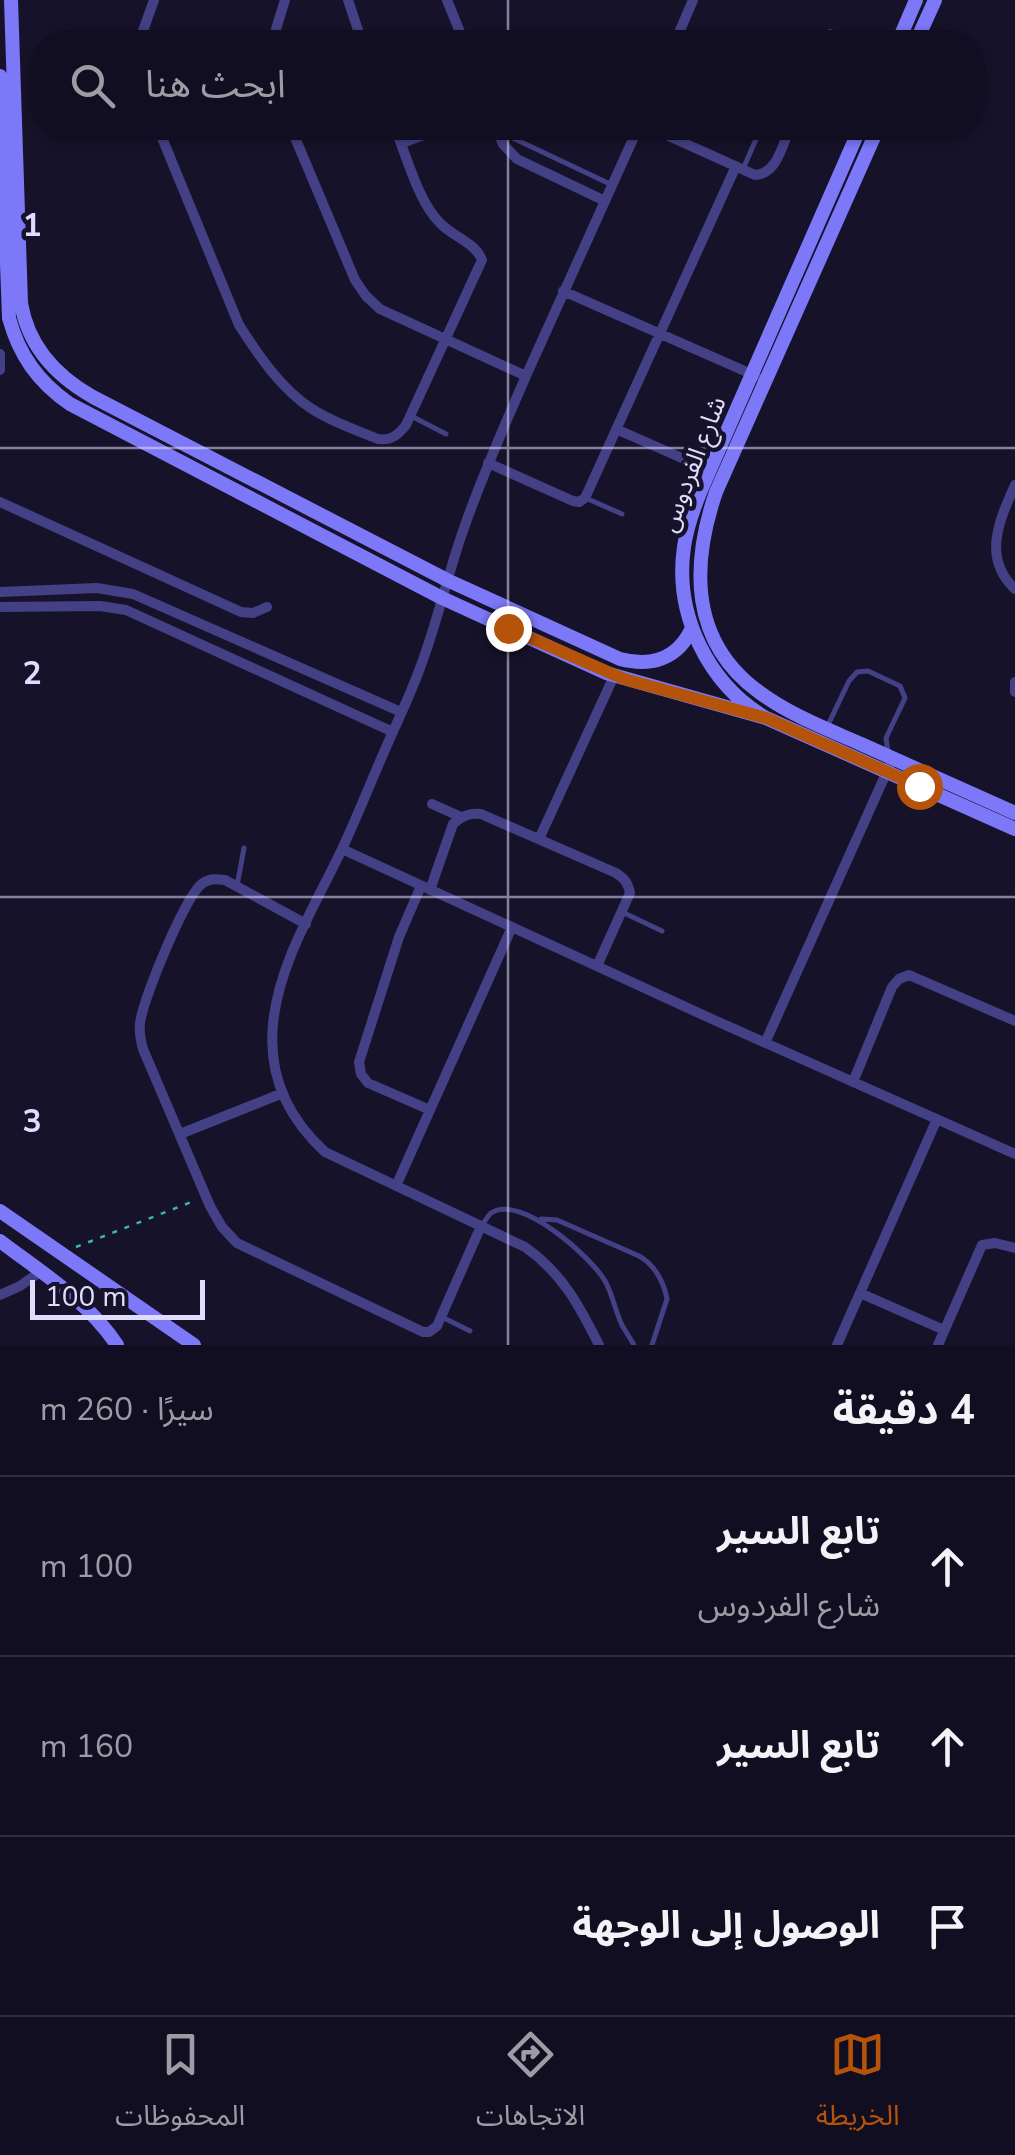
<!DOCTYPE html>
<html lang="ar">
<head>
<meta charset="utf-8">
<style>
	body { margin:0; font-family:"Nunito Sans","Noto Sans Arabic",sans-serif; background:#1e1c2d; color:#f1f3f6; direction:rtl }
	.scale { position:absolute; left:30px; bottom:25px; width:175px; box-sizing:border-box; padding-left:10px; border:5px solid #e0dcfd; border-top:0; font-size:28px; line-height:35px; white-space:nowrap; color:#e0dcfd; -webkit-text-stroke:8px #16122a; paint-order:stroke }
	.stop { position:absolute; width:30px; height:30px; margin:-22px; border:8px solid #b45309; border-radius:50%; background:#fff }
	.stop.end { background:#b45309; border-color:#fff; box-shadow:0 2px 10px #0008 }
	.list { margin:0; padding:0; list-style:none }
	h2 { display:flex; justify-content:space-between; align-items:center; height:130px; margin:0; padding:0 40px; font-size:42px }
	h2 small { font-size:32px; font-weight:400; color:#9c9ca5 }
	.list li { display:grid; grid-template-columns:65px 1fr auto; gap:30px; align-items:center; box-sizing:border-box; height:180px; padding:0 40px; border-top:2px solid #302e3e }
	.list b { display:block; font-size:38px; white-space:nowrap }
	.list p { margin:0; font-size:32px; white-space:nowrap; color:#9c9ca5 }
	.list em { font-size:32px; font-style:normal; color:#9c9ca5 }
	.icon { flex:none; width:55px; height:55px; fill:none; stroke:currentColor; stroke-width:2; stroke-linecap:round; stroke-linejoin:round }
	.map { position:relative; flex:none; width:1015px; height:1345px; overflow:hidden; direction:ltr }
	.search { position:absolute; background:#100e20; box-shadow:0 2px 8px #0004; left:30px; right:30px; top:30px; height:110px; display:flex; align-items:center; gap:25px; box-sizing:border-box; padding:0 35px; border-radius:40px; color:#9c9ca5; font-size:38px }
	.sheet { height:670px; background:#100e20 }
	nav { display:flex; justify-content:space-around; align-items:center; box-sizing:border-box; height:140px; border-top:2px solid #302e3e; background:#100e20; font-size:28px; color:#9c9ca5 }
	nav a { display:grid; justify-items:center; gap:5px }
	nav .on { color:#b45309 }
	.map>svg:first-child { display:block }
</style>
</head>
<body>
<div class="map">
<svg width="1015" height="1345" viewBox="0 0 1015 1345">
	<rect width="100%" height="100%" fill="#16122a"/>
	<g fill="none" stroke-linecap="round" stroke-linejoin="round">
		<path stroke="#37b7b0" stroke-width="2.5" stroke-dasharray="5 8" stroke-linecap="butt" d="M76 1247 194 1201"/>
		<path stroke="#434086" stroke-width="5" d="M498 131 610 184
			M743 169 757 137
			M413 417 446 434
			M588 499 622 514
			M828 725 849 681 857 672 868 671 900 686 905 698 886 738 888 752
			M237 886 244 848
			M622 912 662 931
			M541 1219 557 1220 639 1256C654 1264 664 1282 667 1299L652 1345
			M482 1225C484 1223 489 1214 491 1213 520 1193 592 1258 605 1281 613 1295 615 1311 622 1325 626 1332 630 1338 634 1345
			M442 1317 470 1331"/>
		<path stroke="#434086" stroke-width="10" d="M348 0 362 42
			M447 0 464 42
			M139 42 154 0
			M272 42 285 0
			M675 42 693 0
			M826 42 830 34
			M158 128 239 325C259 356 281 389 312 409 332 422 356 430 378 439 391 441 398 435 406 425L482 260C475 242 453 237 440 223 418 201 407 157 395 128
			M291 128 355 280 366 296 380 309 526 376C504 427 481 478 463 531 447 576 437 624 420 668 410 696 396 724 384 752 370 784 357 817 342 849 316 904 279 962 273 1024 268 1075 288 1118 325 1152L525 1247C562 1273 579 1305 599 1345
			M496 128 503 144 517 159 605 201
			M651 128 755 175C777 174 782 146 790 128
			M402 143 442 128
			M563 291 756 376
			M0 354V370
			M526 376 638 128
			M616 429 709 470
			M488 463 573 501 579 502 585 498 736 166
			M1015 485C999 521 982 558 1015 589
			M0 502 241 612 253 613 267 607
			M0 592 97 588 133 594 401 712
			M0 607 100 606 126 610 393 732
			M1015 682V692
			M432 804 461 817
			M539 839 614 676
			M342 849 714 1020 1015 1154
			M421 886 399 937 359 1062 361 1074 368 1083 430 1110
			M430 890 453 824C462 816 469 813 481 814L616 873C625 879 628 883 630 893L597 966
			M306 924 225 880C217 879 210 878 203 883 186 894 145 995 141 1018 138 1028 140 1038 143 1049L210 1206 222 1227 237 1243 423 1332H429L437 1326 481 1226
			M765 1043 893 758
			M853 1082 892 987 899 979 909 975 1015 1021
			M180 1134 283 1093
			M396 1186 512 927
			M860 1293 944 1330
			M0 1295 20 1286 40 1272
			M837 1345 937 1119
			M938 1345 982 1245 995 1243 1015 1248"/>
		<path stroke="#7c78f8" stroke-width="14" d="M11 0 21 303C28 346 56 376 93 397L447 580 620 659C651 667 678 659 692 628
			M898 42 916 0
			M916 42 935 0
			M0 76 9 318C19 355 38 382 70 404L442 598 606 673 766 718
			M860 128 702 488C694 507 687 526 684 547 674 614 708 684 766 718L1015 829
			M878 128 716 492C691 565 690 642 759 692 790 715 827 729 861 744 913 767 964 790 1015 813
			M0 1211 194 1345
			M0 1241C42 1273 87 1300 117 1345"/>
	</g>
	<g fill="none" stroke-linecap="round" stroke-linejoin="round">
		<path stroke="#b45309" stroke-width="12" d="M508 628 624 679 766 718 919 786"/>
	</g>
	<path fill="none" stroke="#e0dcfd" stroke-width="2.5" stroke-opacity="0.55" d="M508 0V42M508 128V1345M0 448H1015M0 897H1015"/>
	<g text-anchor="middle" stroke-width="9" stroke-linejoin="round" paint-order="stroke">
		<g font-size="25" fill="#e0dcfd" stroke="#16122a">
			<text transform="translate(692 464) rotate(-69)" y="9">شارع الفردوس</text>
		</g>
	</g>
	<g font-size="32" text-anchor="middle" font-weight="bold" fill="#e0dcfd" stroke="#16122a" stroke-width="9" stroke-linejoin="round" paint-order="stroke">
		<text x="32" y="236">1</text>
		<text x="32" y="684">2</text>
		<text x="32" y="1132">3</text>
	</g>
</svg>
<div class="scale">100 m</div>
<div class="stop" style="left:919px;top:786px"></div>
<div class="stop end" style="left:508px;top:628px"></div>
<div class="search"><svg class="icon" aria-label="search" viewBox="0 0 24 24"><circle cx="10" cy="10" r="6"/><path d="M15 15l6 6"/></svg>ابحث هنا</div>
</div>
<section class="sheet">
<h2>4 دقيقة<small>سيرًا · 260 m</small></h2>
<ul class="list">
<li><svg class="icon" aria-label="ahead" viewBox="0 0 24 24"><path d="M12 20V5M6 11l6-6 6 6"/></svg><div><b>تابع السير</b><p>شارع الفردوس</p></div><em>100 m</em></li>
<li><svg class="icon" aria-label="ahead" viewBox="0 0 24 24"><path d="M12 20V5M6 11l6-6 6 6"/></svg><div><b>تابع السير</b></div><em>160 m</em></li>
<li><svg class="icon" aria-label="arrive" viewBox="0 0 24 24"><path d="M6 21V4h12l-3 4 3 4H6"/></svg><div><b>الوصول إلى الوجهة</b></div></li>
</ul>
</section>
<nav>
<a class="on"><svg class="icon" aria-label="map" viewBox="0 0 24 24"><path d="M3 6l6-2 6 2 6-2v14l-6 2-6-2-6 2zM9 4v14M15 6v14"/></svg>الخريطة</a>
<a><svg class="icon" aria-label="directions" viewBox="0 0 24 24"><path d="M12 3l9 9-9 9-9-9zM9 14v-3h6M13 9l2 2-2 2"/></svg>الاتجاهات</a>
<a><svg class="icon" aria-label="saved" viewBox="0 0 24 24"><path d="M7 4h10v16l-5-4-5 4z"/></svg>المحفوظات</a>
</nav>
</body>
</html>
